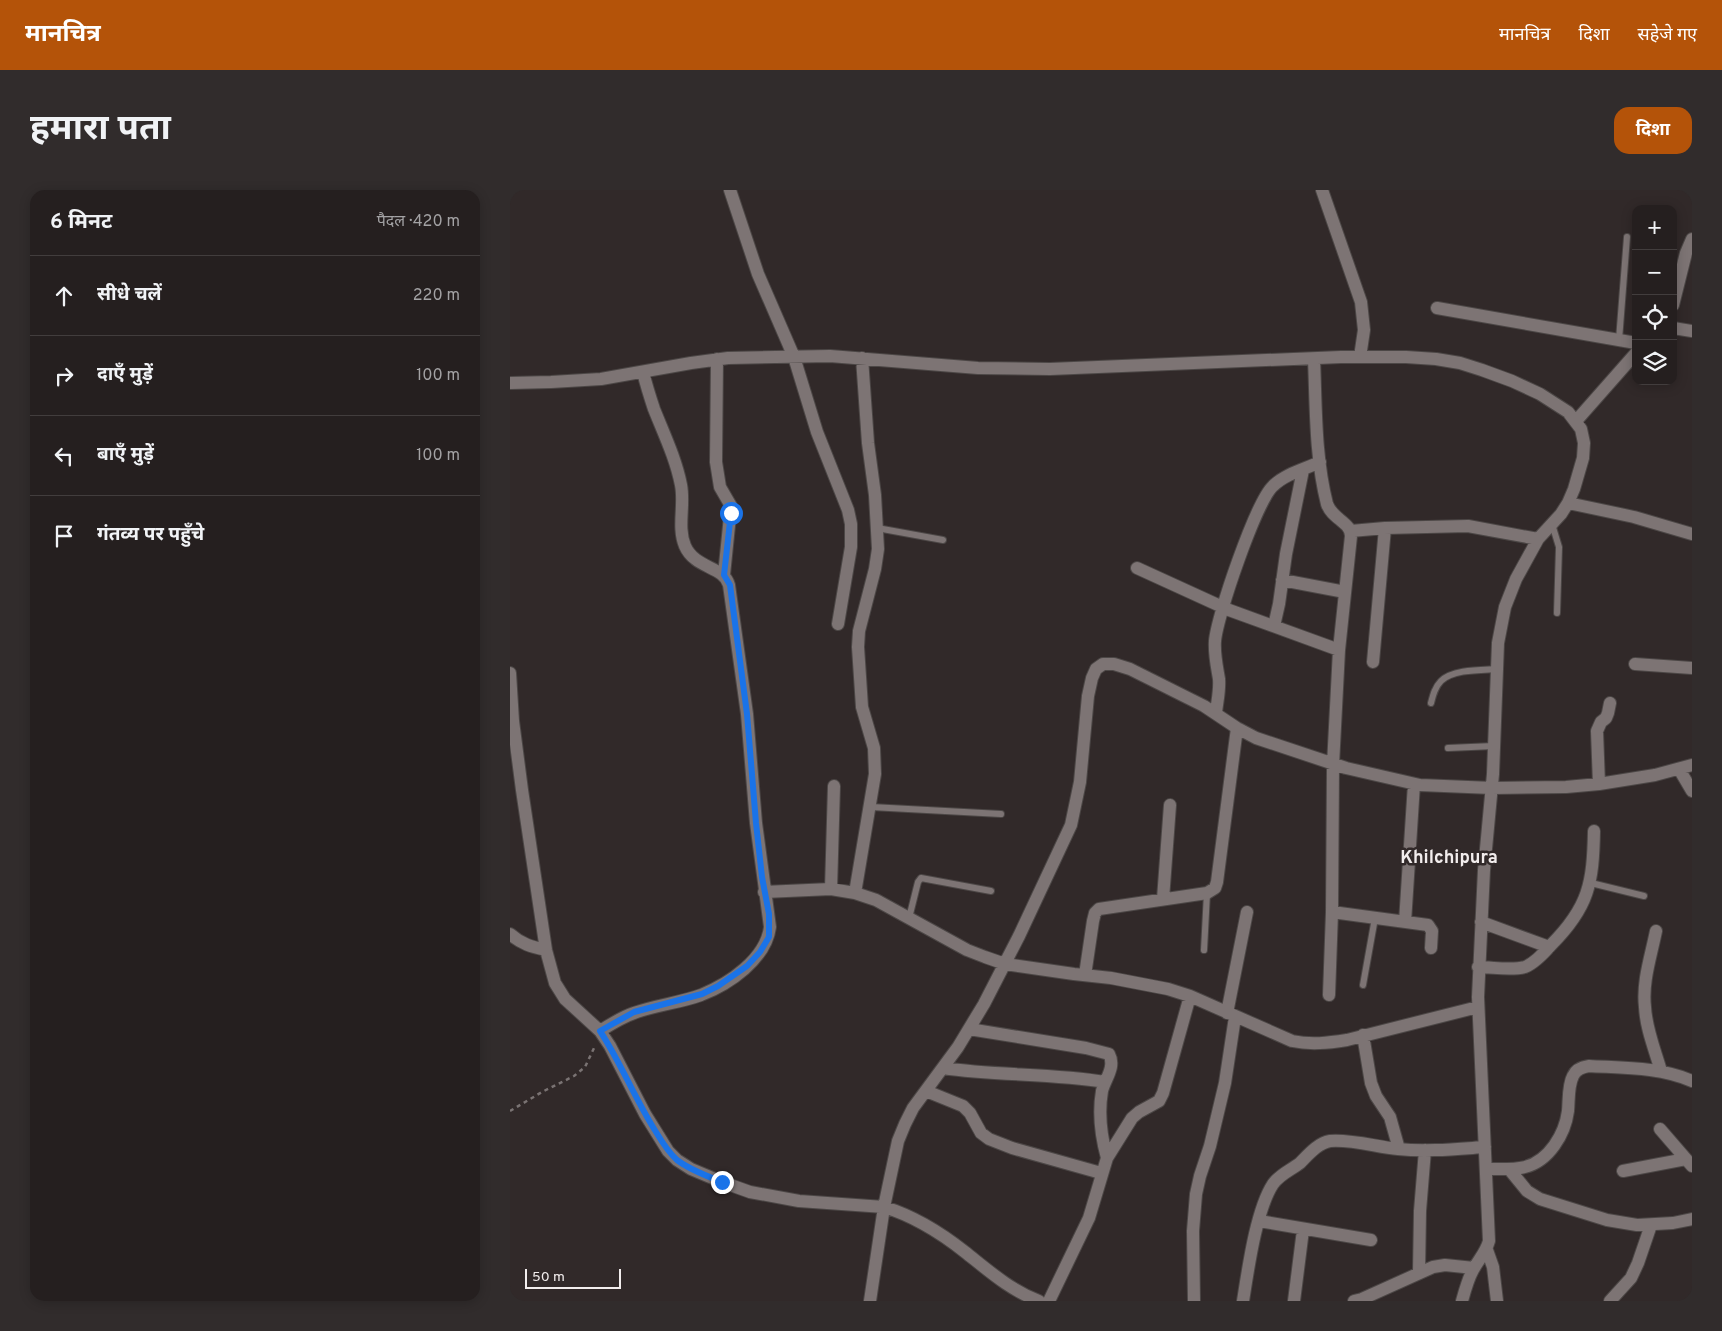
<!DOCTYPE html>
<html lang="hi">
<head>
<meta charset="utf-8">
<style>
	body { margin:0; font-family:Overpass,"Noto Sans Devanagari",sans-serif; background:#312c2c; color:#f1f3f6 }
	.controls { position:absolute; right:15px; top:15px; display:grid; overflow:hidden; border-radius:10px; box-shadow:0 2px 12px #0003 }
	.controls button { width:45px; height:45px; display:grid; place-items:center; padding:0; border:0; border-bottom:1px solid #423d3d; background:#251f1f; color:#f1f3f6; font:25px sans-serif }
	.scale { position:absolute; left:15px; bottom:12px; width:96px; box-sizing:border-box; padding-left:5px; border:2px solid #f2eded; border-top:0; font-size:14px; line-height:18px; white-space:nowrap; color:#f2eded; -webkit-text-stroke:4px #312929; paint-order:stroke }
	.stop { position:absolute; width:15px; height:15px; margin:-11px; border:4px solid #1a73e8; border-radius:50%; background:#fff }
	.stop.end { background:#1a73e8; border-color:#fff; box-shadow:0 1px 5px #0008 }
	.list { margin:0; padding:0; list-style:none }
	h2 { display:flex; justify-content:space-between; align-items:center; height:65px; margin:0; padding:0 20px; font-size:21px }
	h2 small { font-size:16px; font-weight:400; color:#a3a2a4 }
	.list li { display:grid; grid-template-columns:32px 1fr auto; gap:15px; align-items:center; box-sizing:border-box; height:80px; padding:0 20px; border-top:1px solid #423d3d }
	.list b { display:block; font-size:19px; white-space:nowrap }
	.list em { font-size:16px; font-style:normal; color:#a3a2a4 }
	.icon { flex:none; width:28px; height:28px; fill:none; stroke:currentColor; stroke-width:2; stroke-linecap:round; stroke-linejoin:round }
	.map { position:relative; flex:none; width:1182px; height:1111px; overflow:hidden; border-radius:15px }
	header { display:flex; align-items:center; gap:30px; box-sizing:border-box; height:70px; padding:0 25px; background:#b45309; color:#fff }
	header strong { font-size:24px }
	nav { display:flex; gap:28px; margin-inline-start:auto; font-size:18px }
	.intro { display:flex; align-items:center; justify-content:space-between; box-sizing:border-box; height:120px; padding:0 30px }
	h1 { margin:0; font-size:35px }
	.button { padding:12px 22px; border-radius:15px; background:#b45309; color:#fff; font-size:18px; font-weight:700 }
	main { display:flex; gap:30px; padding:0 30px }
	aside { flex:1; background:#251f1f; border-radius:15px; box-shadow:0 2px 12px #0003 }
	.map>svg:first-child { display:block }
</style>
</head>
<body>
<header>
<strong>मानचित्र</strong>
<nav><a>मानचित्र</a><a>दिशा</a><a>सहेजे गए</a></nav>
</header>
<div class="intro"><h1>हमारा पता</h1><a class="button">दिशा</a></div>
<main>
<aside>
<h2>6 मिनट<small>पैदल · 420 m</small></h2>
<ul class="list">
<li><svg class="icon" aria-label="ahead" viewBox="0 0 24 24"><path d="M12 20V5M6 11l6-6 6 6"/></svg><div><b>सीधे चलें</b></div><em>220 m</em></li>
<li><svg class="icon" aria-label="right" viewBox="0 0 24 24"><path d="M7 20v-9h11M14 6l5 5-5 5"/></svg><div><b>दाएँ मुड़ें</b></div><em>100 m</em></li>
<li><svg class="icon" aria-label="left" viewBox="0 0 24 24"><path d="M17 20v-9H6M10 6l-5 5 5 5"/></svg><div><b>बाएँ मुड़ें</b></div><em>100 m</em></li>
<li><svg class="icon" aria-label="arrive" viewBox="0 0 24 24"><path d="M6 21V4h12l-3 4 3 4H6"/></svg><div><b>गंतव्य पर पहुँचे</b></div></li>
</ul>
</aside>
<div class="map">
<svg width="1182" height="1111" viewBox="0 0 1182 1111">
	<rect width="100%" height="100%" fill="#312929"/>
	<g fill="none" stroke-linecap="round" stroke-linejoin="round">
		<defs>
			<path id="lane" d="M1109 150 1117 47
				M1042 334 1049 357 1047 423
				M367 338 433 350
				M921 513C923 505 925 497 931 491 943 479 972 480 987 479
				M938 558 984 556
				M361 617 491 624
				M1081 693 1134 706
				M399 728 408 692 411 688 481 701
				M694 760 697 703
				M853 795 865 728"/>
			<path id="street" d="M220 0 248 84 284 167 307 242 338 320 341 334V357L328 434
				M812 0 851 112 854 140 850 167
				M1163 115 1176 63 1182 49
				M927 118 1126 153
				M1163 138 1182 141
				M207 169 206 272 210 297 221 316 214 385
				M804 169C806 216 805 267 817 314 822 329 841 332 841 346L829 460 823 575 822 722 819 805
				M0 193 41 192 91 189 181 173 218 168 320 166 468 178 540 179 831 167H896L926 169 950 173 972 180 1002 191 1030 204 1058 222 1071 239 1074 253 1073 268 1064 299 1058 313 1051 324 1028 349 1006 389 995 417 988 453 983 584 974 680 968 807 979 1051C976 1062 969 1069 963 1080 958 1089 955 1100 952 1111
				M1066 231 1126 163
				M1058 313 1124 327 1182 344
				M841 341 875 338 958 336 1028 349
				M627 378 719 420 829 460
				M772 390 835 402
				M764 436 769 414 776 364 793 280
				M863 472 875 338
				M1125 474 1182 478
				M0 483 3 531 12 600 36 760 45 793 55 809 90 841 100 856 135 924 158 961 167 970 181 979 212 992 240 1002 289 1011 374 1017C404 1026 431 1043 455 1062 479 1081 500 1100 529 1111
				M706 523C707 512 710 501 709 489 707 477 704 464 705 451 707 426 746 312 763 296 775 284 795 279 810 272
				M1169 579 1182 601
				M1089 594 1087 541 1091 532 1096 528 1098 523 1100 513
				M321 699 324 596
				M254 702 321 699 345 703 366 710 457 760 475 767 495 774 564 784 601 788 658 799 680 806 782 851C801 855 818 853 837 850L968 817
				M345 703 365 584 364 558 352 517 348 457 349 441 365 379 368 359 365 305 358 253 352 168
				M653 709 660 615
				M822 722 918 735 922 741 921 758
				M895 732 904 594
				M971 732 1039 757
				M1146 741C1141 766 1132 792 1135 817 1136 839 1145 860 1151 881
				M0 744C11 754 22 757 36 760
				M968 777C983 777 1001 781 1015 777 1025 773 1034 763 1041 755 1079 717 1083 693 1084 641
				M575 785 583 731 585 723 589 719 697 703 705 698 707 692 727 538
				M717 823 737 722
				M459 839 576 858 599 864C606 877 595 889 592 901 588 924 591 946 597 968
				M90 841C101 834 112 827 124 823 146 815 169 813 191 805 219 794 256 769 260 737L246 633 237 524 219 395C214 376 185 379 175 356 167 337 175 315 171 295 166 269 154 244 144 219 140 207 136 194 133 182
				M853 845 861 893 866 906 880 927 889 959
				M433 878C487 886 542 883 595 892
				M416 901 453 916 460 923 471 943 479 949 502 958 591 983
				M1150 939 1182 976
				M976 979C989 979 1003 980 1015 977 1039 971 1055 944 1058 921 1059 910 1058 895 1063 886 1066 879 1072 877 1079 876 1113 878 1150 877 1182 891
				M999 979 1017 1001 1030 1009 1097 1030 1127 1035 1163 1033 1182 1029
				M1113 981 1176 969
				M749 1031 861 1050
				M977 1060 983 1077 987 1111
				M909 1083 910 1021 915 960
				M360 1111 374 1017 388 951 395 934 403 918 448 857 474 814 509 746 561 635 570 592 578 506 582 488 586 479 593 474H604L620 479 694 516 727 538 746 548 836 578 910 595 982 598 1056 597 1089 594 1145 585 1182 575
				M539 1111 579 1028 597 968 622 928 629 922 649 911 653 903 680 806
				M684 1111 683 1041 686 1004 690 986 700 956 715 893 725 827
				M733 1111C738 1080 746 1020 763 994 770 984 781 980 790 973 798 965 808 953 820 951 841 949 867 957 888 959 917 962 946 959 975 957
				M784 1111 793 1040
				M844 1111 852 1109 923 1077 935 1075 964 1078
				M1100 1111 1121 1088 1128 1073 1141 1035"/>
		</defs>
		<use href="#lane" stroke="#4c4746" stroke-width="8"/>
		<use href="#street" stroke="#4c4746" stroke-width="14"/>
		<path stroke="#7a7373" stroke-width="2.5" stroke-dasharray="4 4" stroke-linecap="butt" d="M0 921 32 902 64 886 75 877 85 856"/>
		<use href="#lane" stroke="#7d7474" stroke-width="6"/>
		<use href="#street" stroke="#7d7474" stroke-width="12"/>
	</g>
	<g fill="none" stroke-linecap="round" stroke-linejoin="round">
		<path stroke="#1a73e8" stroke-width="6" d="M212 992C197 986 180 980 167 970 158 962 152 952 146 942 125 909 111 873 90 841L124 822 192 804 208 796 237 776 250 762 259 747V724L252 687 246 633 237 524 220 395 214 385 221 323"/>
	</g>
	<g text-anchor="middle" stroke-width="5" stroke-linejoin="round" paint-order="stroke">
		<g font-size="18" font-weight="bold" fill="#f2eded" stroke="#312929">
			<text x="939" y="673">Khilchipura</text>
		</g>
	</g>
</svg>
<div class="controls">
<button>+</button>
<button>−</button>
<button><svg class="icon" aria-label="locate" viewBox="0 0 24 24"><circle cx="12" cy="12" r="6"/><path d="M12 2v4M12 18v4M2 12h4M18 12h4"/></svg></button>
<button><svg class="icon" aria-label="layers" viewBox="0 0 24 24"><path d="M12 4l9 5-9 5-9-5zM3 14l9 5 9-5"/></svg></button>
</div>
<div class="scale">50 m</div>
<div class="stop" style="left:221px;top:323px"></div>
<div class="stop end" style="left:212px;top:992px"></div>
</div>
</main>
</body>
</html>
